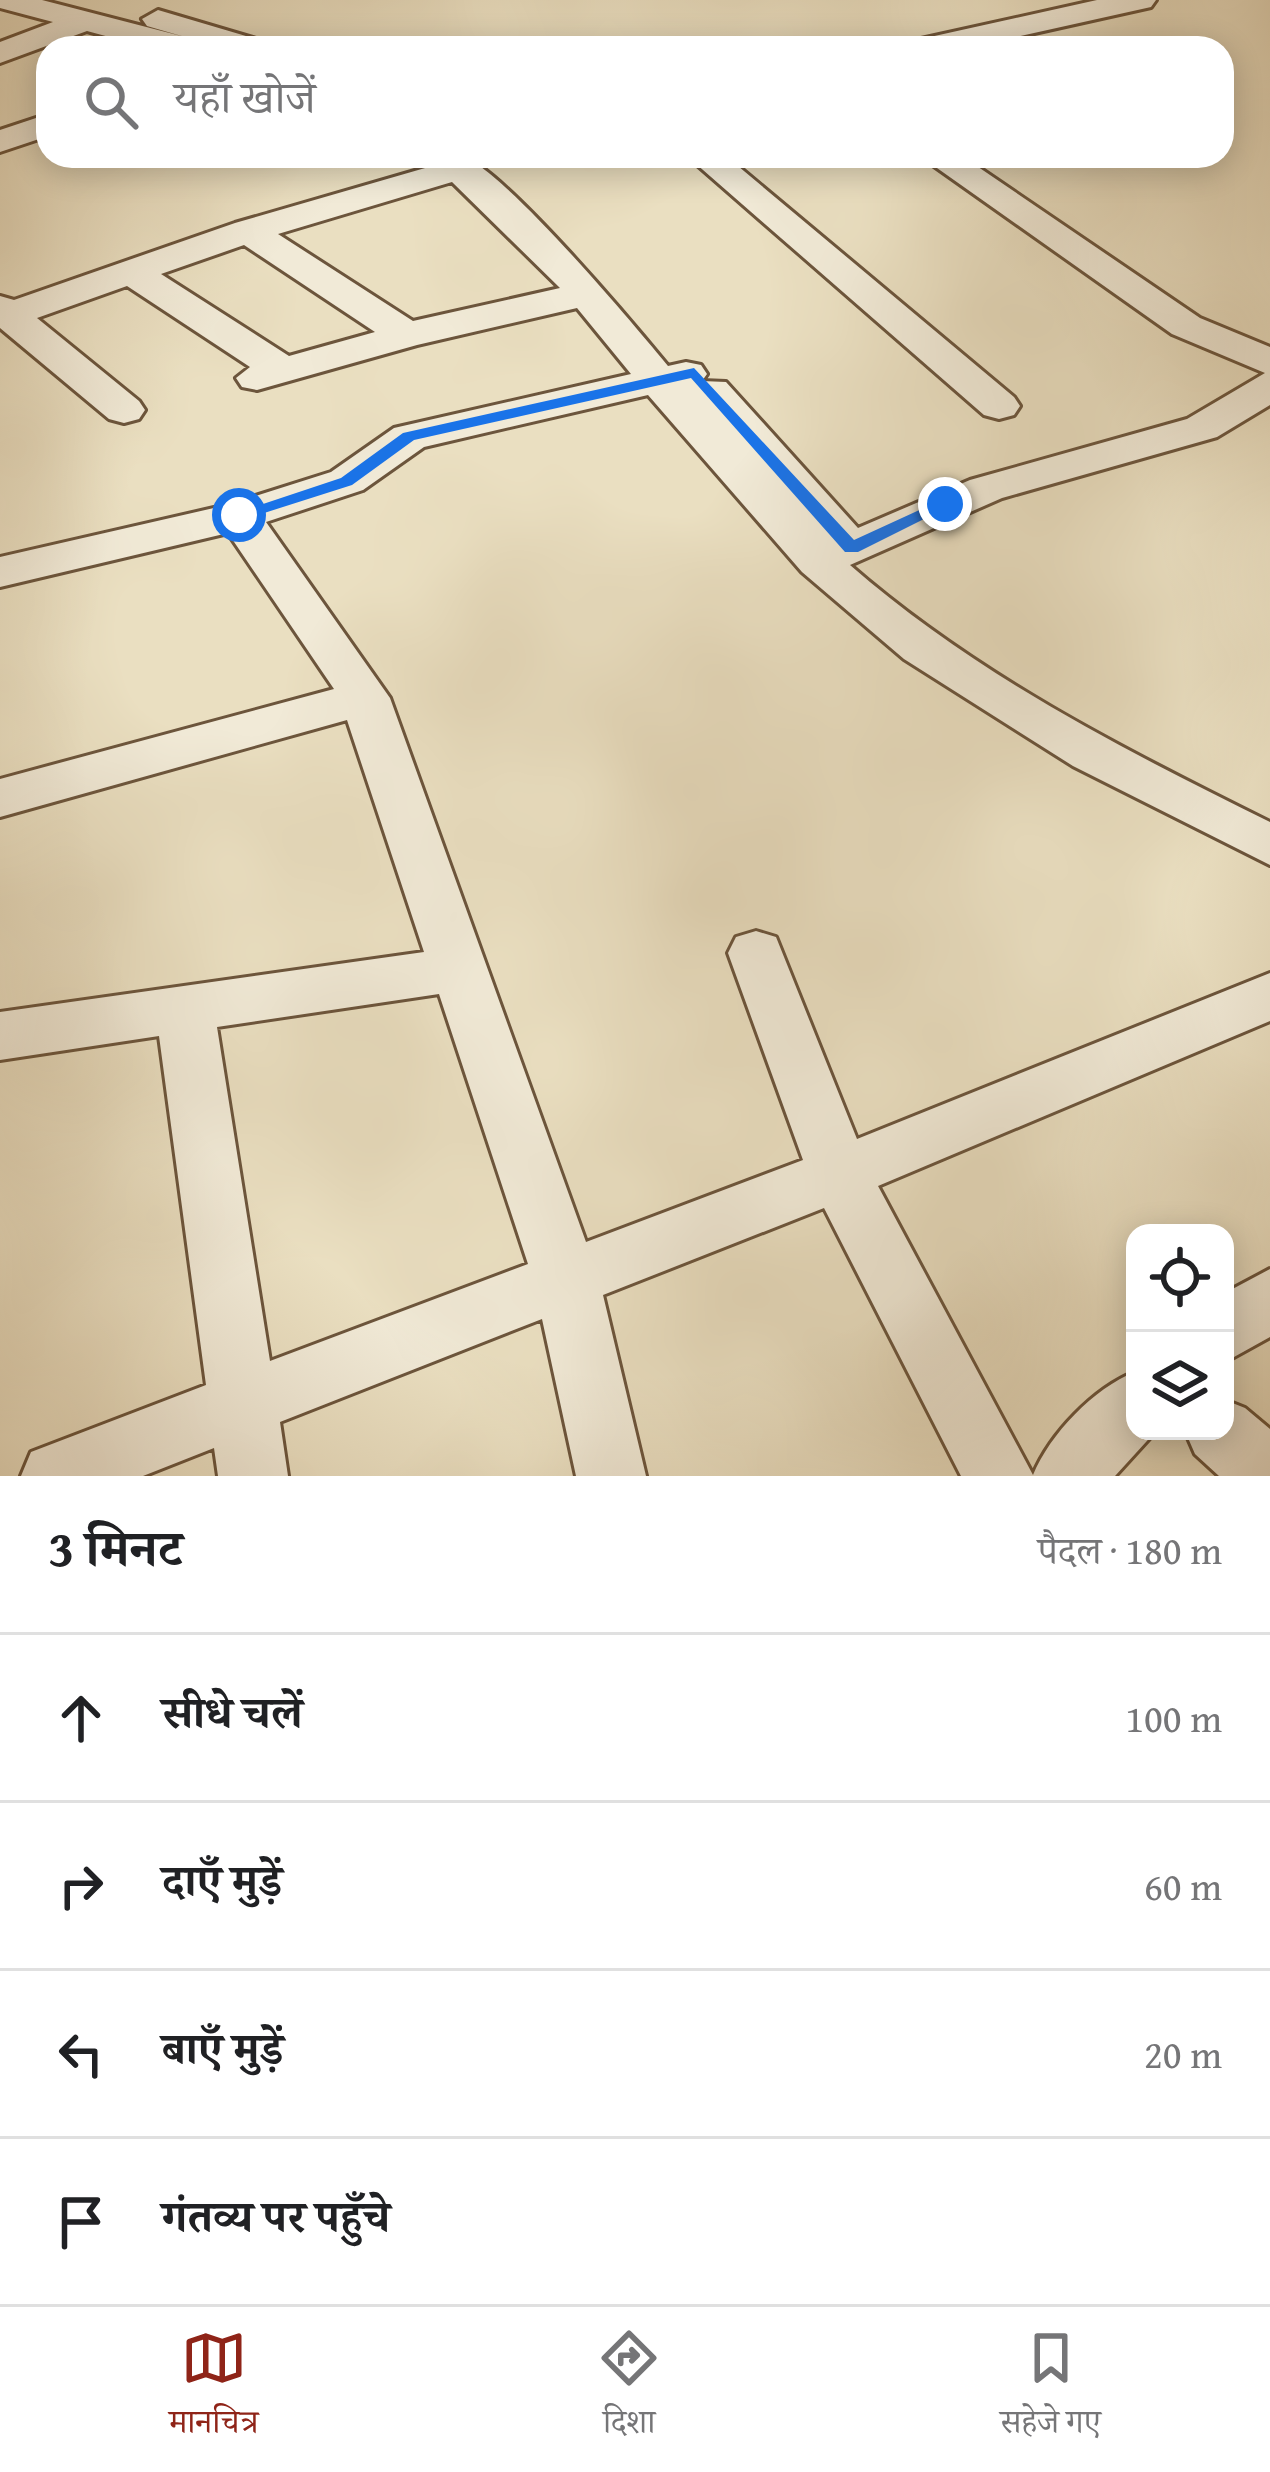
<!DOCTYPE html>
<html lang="hi">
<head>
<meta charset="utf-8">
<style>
	body { margin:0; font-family:"Gentium Book Plus","Noto Serif Devanagari",serif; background:#f2f2f2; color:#202124 }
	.controls { position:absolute; right:36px; bottom:36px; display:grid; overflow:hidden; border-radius:24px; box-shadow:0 6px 30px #0003 }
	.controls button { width:108px; height:108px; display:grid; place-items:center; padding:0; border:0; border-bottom:3px solid #e0e0e0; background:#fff; color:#202124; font:60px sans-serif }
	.stop { position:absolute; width:36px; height:36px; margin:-27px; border:9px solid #1a73e8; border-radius:50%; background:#fff }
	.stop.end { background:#1a73e8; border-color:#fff; box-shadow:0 3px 12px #0008 }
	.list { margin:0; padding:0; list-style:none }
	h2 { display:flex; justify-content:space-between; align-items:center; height:156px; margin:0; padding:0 48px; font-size:51px }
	h2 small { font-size:39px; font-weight:400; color:#757577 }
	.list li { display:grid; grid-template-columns:78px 1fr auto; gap:36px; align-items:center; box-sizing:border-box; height:168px; padding:0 48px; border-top:3px solid #e0e0e0 }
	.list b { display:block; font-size:45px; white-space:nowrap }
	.list em { font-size:39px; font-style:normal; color:#757577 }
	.icon { flex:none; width:66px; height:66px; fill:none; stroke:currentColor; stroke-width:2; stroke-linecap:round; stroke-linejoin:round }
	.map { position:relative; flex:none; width:1270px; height:1476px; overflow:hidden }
	.search { position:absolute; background:#fff; box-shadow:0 6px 30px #0003; left:36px; right:36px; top:36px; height:132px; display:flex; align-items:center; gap:30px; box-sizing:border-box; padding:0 42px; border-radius:36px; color:#757577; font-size:45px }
	.sheet { height:828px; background:#fff }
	nav { display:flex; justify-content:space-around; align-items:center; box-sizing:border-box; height:168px; border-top:3px solid #e0e0e0; background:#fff; font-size:33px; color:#757577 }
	nav a { display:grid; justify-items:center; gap:6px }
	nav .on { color:#8f2418 }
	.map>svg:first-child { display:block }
</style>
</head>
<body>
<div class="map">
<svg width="1270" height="1476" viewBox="0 0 1270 1476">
	<rect width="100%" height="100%" fill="#eadfc1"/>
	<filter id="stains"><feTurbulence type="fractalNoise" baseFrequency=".00167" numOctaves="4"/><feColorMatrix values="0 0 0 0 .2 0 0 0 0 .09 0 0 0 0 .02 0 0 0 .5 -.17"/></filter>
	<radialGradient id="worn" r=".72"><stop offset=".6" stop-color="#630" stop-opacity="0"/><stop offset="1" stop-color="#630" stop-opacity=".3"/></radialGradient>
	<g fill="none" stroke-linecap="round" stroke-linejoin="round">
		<defs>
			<path id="minor" d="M0 0H42L185 37 147 26 142 19 158 10 263 41 268 48H218L199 42 203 48H150L87 31 0 63V42L53 22 0 8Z
				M1097 0H1156L1151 7 967 48H907L912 41Z
				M48 114V136L0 152V130Z
				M424 156C435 156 451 153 461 156 501 166 636 327 668 366L686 362 701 365 707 374 702 381 726 382 858 528 970 480 1187 419 1265 373 1172 334 920 156H962L1200 318 1270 347V405L1217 437 1002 498 850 565C975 674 1122 749 1270 822V865L1073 766 904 659 802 572 648 395 424 447 363 490 266 522 390 698 586 1242 803 1160 728 953 736 937 756 931 776 937 857 1139 1270 973V1021L878 1186 1033 1475C1050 1434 1094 1388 1135 1372V1431H1156L1115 1476H961L824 1208 603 1295 646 1476H576L542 1319 280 1422 288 1476H218L214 1448 143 1476H21L31 1452 206 1385 159 1036 0 1060V1012L424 952 347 720 0 817V779L334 689 228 533 0 587V557L227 505 331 472 394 428 631 374 577 308 417 345 257 390 242 387 236 378 250 367 127 286 37 318 139 401 145 410 139 419 124 423 109 419 0 328V296L14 300 235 223 432 166ZM452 182 560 288 413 321 278 234ZM244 245 375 332 289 356 161 274ZM439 994 528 1264 270 1361 217 1027Z
				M687 156H726L1014 397 1020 406 1014 415 999 419 984 415Z
				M1270 1269V1337L1225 1362V1293Z
				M1225 1400 1245 1408 1270 1429V1476H1219L1195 1454 1185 1431H1225Z"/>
		</defs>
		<use href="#minor" stroke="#6c553c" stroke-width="6"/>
		<use href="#minor" fill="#f1ead7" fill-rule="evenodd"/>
	</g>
	<path fill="#1a73e8" d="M694 368 854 540 939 501 954 504 858 552H845L691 378 414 440 352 485 239 521 230 515 341 478 403 433Z"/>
	<rect width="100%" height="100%" filter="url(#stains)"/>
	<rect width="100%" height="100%" fill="url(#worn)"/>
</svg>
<div class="controls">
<button><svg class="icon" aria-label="locate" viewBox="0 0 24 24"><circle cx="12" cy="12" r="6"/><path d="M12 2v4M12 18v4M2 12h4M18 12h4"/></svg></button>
<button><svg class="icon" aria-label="layers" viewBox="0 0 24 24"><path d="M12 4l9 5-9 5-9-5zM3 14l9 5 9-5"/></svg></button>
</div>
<div class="stop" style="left:239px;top:515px"></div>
<div class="stop end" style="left:945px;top:504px"></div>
<div class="search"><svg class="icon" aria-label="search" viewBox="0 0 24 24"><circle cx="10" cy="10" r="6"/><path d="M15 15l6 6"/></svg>यहाँ खोजें</div>
</div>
<section class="sheet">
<h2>3 मिनट<small>पैदल · 180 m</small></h2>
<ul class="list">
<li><svg class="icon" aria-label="ahead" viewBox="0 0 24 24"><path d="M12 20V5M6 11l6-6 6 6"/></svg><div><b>सीधे चलें</b></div><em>100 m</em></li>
<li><svg class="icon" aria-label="right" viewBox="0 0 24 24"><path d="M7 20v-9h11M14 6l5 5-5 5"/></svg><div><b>दाएँ मुड़ें</b></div><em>60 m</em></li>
<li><svg class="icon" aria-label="left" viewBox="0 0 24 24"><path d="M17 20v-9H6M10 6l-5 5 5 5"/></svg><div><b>बाएँ मुड़ें</b></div><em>20 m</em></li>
<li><svg class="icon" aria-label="arrive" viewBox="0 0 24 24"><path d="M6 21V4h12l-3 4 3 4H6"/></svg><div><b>गंतव्य पर पहुँचे</b></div></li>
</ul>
</section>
<nav>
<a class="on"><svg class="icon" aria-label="map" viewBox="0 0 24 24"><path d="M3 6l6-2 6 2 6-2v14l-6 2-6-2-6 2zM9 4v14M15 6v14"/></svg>मानचित्र</a>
<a><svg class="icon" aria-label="directions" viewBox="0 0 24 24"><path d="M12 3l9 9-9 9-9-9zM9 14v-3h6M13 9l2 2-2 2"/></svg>दिशा</a>
<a><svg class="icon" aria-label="saved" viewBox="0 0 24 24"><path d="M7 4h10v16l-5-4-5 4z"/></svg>सहेजे गए</a>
</nav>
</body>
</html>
